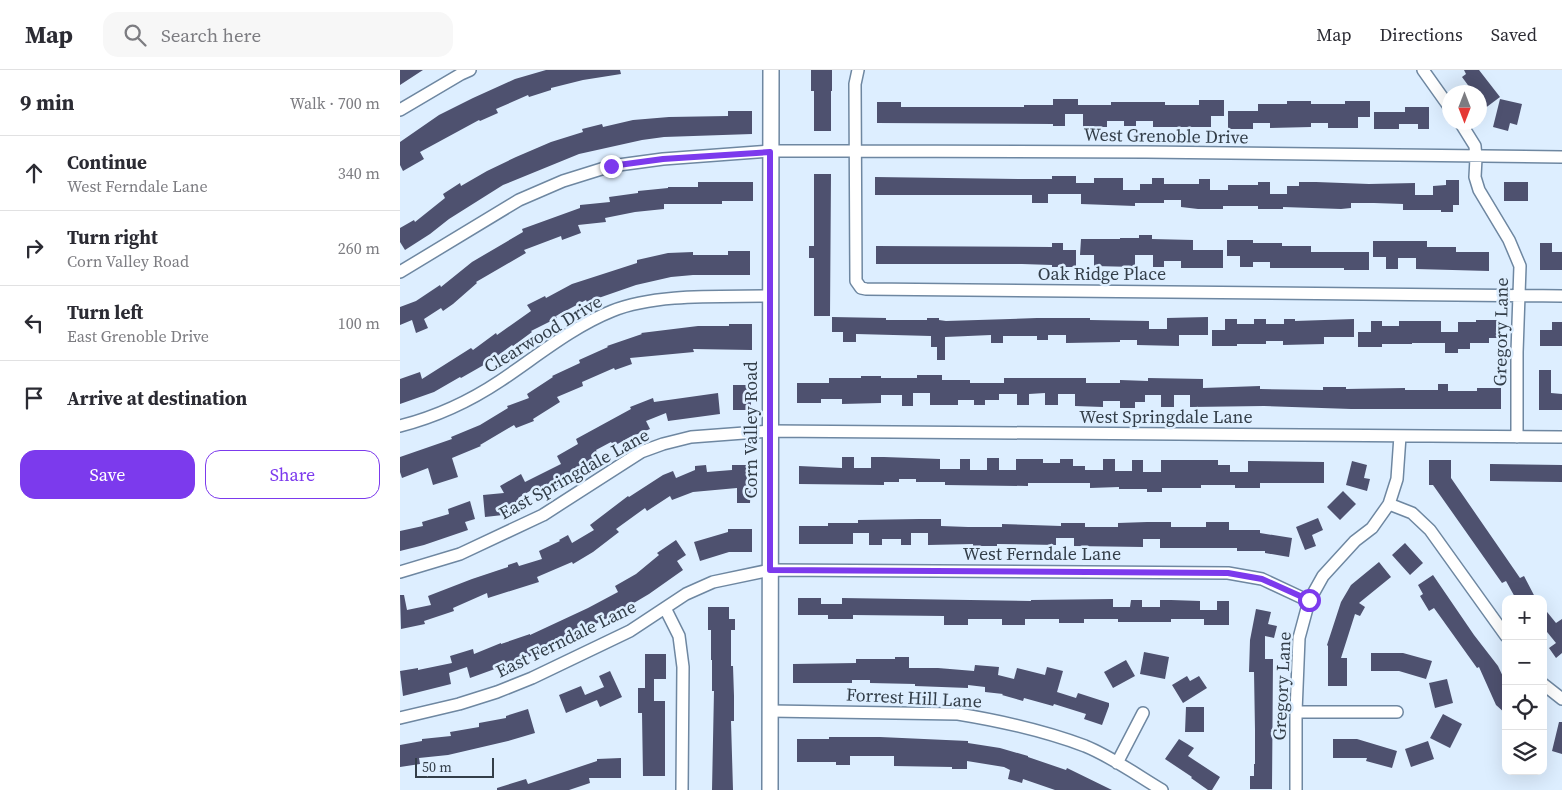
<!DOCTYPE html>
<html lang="en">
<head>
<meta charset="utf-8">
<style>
	body { margin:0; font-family:"Source Serif 4",serif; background:#f7f7f7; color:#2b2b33 }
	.controls { position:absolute; right:15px; bottom:15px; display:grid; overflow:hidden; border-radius:10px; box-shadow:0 5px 20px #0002 }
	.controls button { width:45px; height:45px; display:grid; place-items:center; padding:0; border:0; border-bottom:1px solid #e1e1e2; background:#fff; color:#2b2b33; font:25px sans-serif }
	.compass { position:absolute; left:1042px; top:15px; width:45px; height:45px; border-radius:50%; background:#fff; box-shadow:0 5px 20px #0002; rotate:180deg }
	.scale { position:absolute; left:15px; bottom:12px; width:79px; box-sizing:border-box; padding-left:5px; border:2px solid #333e49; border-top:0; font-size:14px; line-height:18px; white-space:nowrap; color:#333e49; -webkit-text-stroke:4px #def; paint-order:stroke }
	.stop { position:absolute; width:15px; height:15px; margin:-11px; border:4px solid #7c3aed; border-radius:50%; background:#fff }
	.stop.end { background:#7c3aed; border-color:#fff; box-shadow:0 1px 5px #0008 }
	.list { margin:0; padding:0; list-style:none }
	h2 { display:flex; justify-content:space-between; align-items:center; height:65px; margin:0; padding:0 20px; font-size:21px }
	h2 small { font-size:16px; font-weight:400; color:#7c7c81 }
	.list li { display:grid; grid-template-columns:32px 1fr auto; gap:15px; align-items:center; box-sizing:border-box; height:75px; padding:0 20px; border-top:1px solid #e1e1e2 }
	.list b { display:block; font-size:19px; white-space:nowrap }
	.list p { margin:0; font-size:16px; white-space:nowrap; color:#7c7c81 }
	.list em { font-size:16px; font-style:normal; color:#7c7c81 }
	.actions { display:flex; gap:10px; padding:15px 20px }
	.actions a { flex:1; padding:11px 0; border:1px solid #7c3aed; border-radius:15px; text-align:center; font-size:18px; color:#7c3aed }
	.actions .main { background:#7c3aed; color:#fff }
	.icon { flex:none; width:28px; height:28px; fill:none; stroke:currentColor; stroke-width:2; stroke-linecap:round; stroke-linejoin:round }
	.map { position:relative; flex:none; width:1162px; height:720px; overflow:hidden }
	header { display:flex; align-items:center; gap:30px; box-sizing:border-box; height:70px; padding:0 25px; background:#fff; border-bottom:1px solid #e1e1e2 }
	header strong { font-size:24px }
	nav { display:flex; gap:28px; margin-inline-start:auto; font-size:18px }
	.search { width:350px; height:45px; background:#f7f7f7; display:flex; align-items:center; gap:12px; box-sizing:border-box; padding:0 18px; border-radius:15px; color:#7c7c81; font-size:19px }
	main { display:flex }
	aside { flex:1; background:#fff }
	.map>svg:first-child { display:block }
</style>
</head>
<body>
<header>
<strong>Map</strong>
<div class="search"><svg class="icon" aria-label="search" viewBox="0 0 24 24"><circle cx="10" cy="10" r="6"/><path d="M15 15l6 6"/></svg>Search here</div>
<nav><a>Map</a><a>Directions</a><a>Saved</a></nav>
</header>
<main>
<aside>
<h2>9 min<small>Walk · 700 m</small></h2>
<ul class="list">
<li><svg class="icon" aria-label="ahead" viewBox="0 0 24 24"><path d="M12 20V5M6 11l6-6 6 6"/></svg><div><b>Continue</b><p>West Ferndale Lane</p></div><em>340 m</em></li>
<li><svg class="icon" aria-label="right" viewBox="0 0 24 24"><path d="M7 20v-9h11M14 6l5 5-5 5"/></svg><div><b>Turn right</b><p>Corn Valley Road</p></div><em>260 m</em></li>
<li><svg class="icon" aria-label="left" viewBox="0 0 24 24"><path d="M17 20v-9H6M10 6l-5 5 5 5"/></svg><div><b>Turn left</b><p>East Grenoble Drive</p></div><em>100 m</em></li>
<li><svg class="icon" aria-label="arrive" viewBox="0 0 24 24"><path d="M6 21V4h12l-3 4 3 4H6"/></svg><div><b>Arrive at destination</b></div></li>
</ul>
<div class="actions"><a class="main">Save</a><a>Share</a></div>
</aside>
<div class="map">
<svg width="1162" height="720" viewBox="0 0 1162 720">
	<rect width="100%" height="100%" fill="#def"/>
	<path fill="#4e516f" d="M0 0H23L0 15Z
		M146 0H220L221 4 183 10 151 18V20L129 27 128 25 96 39 98 43 80 51 79 50 20 82 24 89 3 101 0 95V72L39 45 73 28 115 9Z
		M411 0H432V21H431V61H414V21H411Z
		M1064 0H1079L1100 27 1084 39 1080 33V22H1073L1062 7 1066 4Z
		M653 29H678V35H711V32H765V35H799V30H824V46H811V57H753V51H736V56H724V51H707V57H683V44H665V56H653V54L477 53V32H501V37H624V35H653Z
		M1100 29 1122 34 1117 55 1110 53 1108 61 1093 57Z
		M887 31H911V34H945V31H970V47H958V58H928V53H911V57L870 58V53H853V59H828V41H858V34H887Z
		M1005 37H1029V59H1018V54H999V59H974V42H1005Z
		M328 41H352V64L264 67 242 70 179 84 103 115 49 149 30 164 5 180 0 172V158L14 150 15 152 45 128 43 124 60 113 61 116 87 101 116 87 151 72 183 62 182 59 202 54 203 57 233 50 269 47 328 46Z
		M414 104H431L430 246H414V188H409V176H414Z
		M652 106H676V113H694V108H723V120H740V114H752V108H764V114H799V109H810V120H828V115H858V112H870V124H887V116H899V112H916L969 114 1015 113V125H1033V116L1046 115V110H1059V135H1053V142H1041V140H1003V134L974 133H951V138L941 139 883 137V139H858V136H823V139H798L781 137V130H764V133H735V136L681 134V124H648V133H632V125H475V107L623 109H652Z
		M298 112H353V131H322V134H264V139L235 142 205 148 206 152 178 155 181 163 162 170 161 166 124 180 126 183 76 212 77 213 53 234 43 241 41 238 24 249 28 258 16 263 12 250 0 255V237L16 231 40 215 41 217 72 192 123 162 122 159 180 138V135L210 132 209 127 238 123V121L268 118V117H298Z
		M1104 112H1128V131H1104Z
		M739 165H752V169L793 170V180H823V198H781V191H764V197H753V185H735V197L694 196V185H680L681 169H720V168H739Z
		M827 170H853V173H882V176H911V182H969V200H944V198H870V192H853V197H840V186H827Z
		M973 171H1027V177H1056V182H1089V201L1016 199V188H998V199H986V187H973Z
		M652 173H663V180H676V197H652V195L622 194H476V176L652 177Z
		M1140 173H1152V182H1162V200H1140Z
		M328 181H350V205H293L271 207 236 215 187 232 186 230 156 246 157 248 131 261 132 262 113 276 112 275 89 292 61 308 60 307 34 322 0 334V309L20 302 22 309 71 278 73 280 96 263 97 265 131 241 127 235 145 226 146 228 172 214 237 193V190L268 183 293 182V185H328Z
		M432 247 486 248V250H527V248H539V250L546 251 637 248H690V250L749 251V259H767V248L808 247V265H779V276L737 275V270H720V272L666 273V265H648V270H637V266H603V273H591V265L545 267V290H537V277H531V266L456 264V272H443V262H432Z
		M825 249H837V254H854V249H866V254H884V249H895V251L954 249V267H924V274L883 275V271H866V274H837V276H812V260H825Z
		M1076 250H1101L1100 268H1089V273H1070V279H1058V283H1045V273H1012V274H982V277H958V262H971V251H982V256H999V251H1041V262H1058V252H1076Z
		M1152 252H1162V276H1140V260H1152Z
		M329 254H352V280L293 279 294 282 230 288 232 294 215 300 214 298 182 312 183 316 157 327 160 332 133 349 134 351 116 358 114 355 80 375 81 376 52 388 58 407 33 415 28 398 2 408 0 402V387L52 369 51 367 80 355 108 338 107 336 129 328 127 324 153 307 152 306 180 293 179 290 208 277 207 276 242 264 241 263 298 256H329Z
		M1139 300H1151V323L1162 324V340H1139Z
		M517 305H542V310H570V313H604V308H686V313H720V310L748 311V308L803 309V318L860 316V319L923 320V317H946V319L1005 318V320H1038V314H1048V321H1077V318H1101V339H951L864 336 790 337V325H774V337H761V325H745V332H735V338H720V331H703V337L675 336V324H658V335H645V323L629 324V335H617V324H599V330H585V335H574V330H558V335H530V323H513V336H502V325H481V333L442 334V329H421V333H397V313H429V308H461V306H481V308H517Z
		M333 315H351V340H333Z
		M318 323 320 344 268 351 266 343 246 351 250 359 228 368 214 376 211 372 196 380 200 388 184 396 185 398 158 414V416L139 426 135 418 118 428 122 435 103 445 85 447 83 425 104 423 100 416 121 404 125 412 161 394 157 386 178 374 176 369 231 339 230 337 253 328 254 332Z
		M442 387H454V398H471V387H484L540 389V399H560V389H570V400H587V388H599V400H616V389H643V393H660V389H673V396H685V400H703V389H715V401H732V390H743V402H761V390H818V395H830V402H848V391L924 392V413H860V418H835V415H801V418H762V422H747V419H719V417L690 418V413H628V416L545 415V412H516V409H499V412H484V415L399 414V396L442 398Z
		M1029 390H1051V408L1120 508 1124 506 1136 529H1116L1106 511 1102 513 1033 415H1029Z
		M952 391 967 395 964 408 970 409 967 421 946 415Z
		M1090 394 1162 395V412L1090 411Z
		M306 395 307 402 332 400V395H352L350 433H337V418L293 422 272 430 270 426 247 441 245 438 216 459 219 462 193 482 173 494 172 492 137 507 139 512 88 528 87 523 53 538 54 541 24 551 25 554 1 559 0 525H4L7 540 31 535 28 526 72 509 108 497V495L117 492 119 496 142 489 139 481 160 471 159 470 168 465 172 473 194 460 190 455 228 426 229 427 263 405 273 401 276 408 295 400V396Z
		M943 421 956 434 940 450 927 437Z
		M70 431 75 449 65 452 68 460 24 475 0 481V461L23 456 22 452 49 444 48 439Z
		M918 448 923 460 912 465 916 476 905 480 896 457Z
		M519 449H541V456L568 457H602V454L661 456V453H685V457H718V453L747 452H771V457H806V452H829V460H860V463L892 468 889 487 865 483V481H837V478H760V469H743V477L674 476V468H656V475L597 474V476H573V474L528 475V463H511V475H501V469H482V475H469V463H453V474H399V456H428V453H458V450Z
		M328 459H352V482H329L300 491 294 472 328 462Z
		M276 470 286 485 277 491 283 500 249 524 217 543 139 583 70 608 67 597 49 603 51 614 3 626 0 601 18 598V600L52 593 50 586 73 579 74 584 101 573V574L130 564V565L188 538 218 522 215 516 236 504 259 485 257 483Z
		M1005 473 1023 493 1010 505 992 485Z
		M979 492 991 507 959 533 965 537 960 546 955 544 941 588H947V616H928V576L927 575 941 532 951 515Z
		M1033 505 1074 565 1098 596 1106 613V644L1096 635 1079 597 1077 598 1034 538 1029 541 1020 526 1023 524 1018 515Z
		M398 528H421V534H442V528L631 531V530L713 529V537H730L731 530H742V537H760V530H771L800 531V540H817V531H829V555H804V549H771V552H718V549H684V553H659V549H625V555H602V549H568V555H544V546L453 545V549H428V545H398Z
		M308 537H329V549H335V560H331V596H333L334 626V651H331L333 720H312L314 621H312V590H311V560H308Z
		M1143 537 1156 553 1162 549V583L1156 588 1149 578 1156 573 1143 557Z
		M856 539 871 542 868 554 877 556 874 568 865 566V589H873L872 719H850V706H854V694H855V660L854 602H849L850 570Z
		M744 582 769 587 765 609 740 604Z
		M971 583H1003L1032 591 1026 609 999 601H971Z
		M245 584H266V609H254V631H265V706H243L242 643H238V618H245Z
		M495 587H509V598H538L574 601 575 595 599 597 598 605 614 609 617 598 645 605 647 597 663 601 657 622 676 628 678 623 709 633V636L702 655 684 649 686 644 654 634 653 636 624 628 623 631 602 625 603 624 585 622V617L568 615V618L515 616V614L470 613V610H452V613H393V594L456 593V589H495Z
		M726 590 735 606 713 618 704 602Z
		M210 601 222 627 200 637 197 630 166 643 159 625 181 616 185 625 204 617 199 606Z
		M787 606 790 611 799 606 807 618 783 633 772 615Z
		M1047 609 1053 633 1035 638 1029 613Z
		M786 637H804V662H785Z
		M128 639 135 663 108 671 48 685 19 688 20 694 0 697V675L22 671V669L51 666 50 662 79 657V653L106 648V646Z
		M1043 644 1062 654 1050 678 1030 668Z
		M1159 652H1162V684L1152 681Z
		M429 667H480L568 671V673L600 678 628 686V687L666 700 667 698 712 720H655L623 709 622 713 608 709 610 700 604 697 567 691V699H552V697L494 696V686H450V695H436V692H397V669H429Z
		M779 669 794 678 788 686 820 707 812 720H808L791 708 792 707 765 689Z
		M933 669H957L997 681 992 698 966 691 967 688H933Z
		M1028 671 1034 689 1011 697 1005 679Z
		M221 688V708H189L190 713 169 720H97V718L126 709 128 714 197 691V689Z"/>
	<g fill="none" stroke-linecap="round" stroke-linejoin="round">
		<defs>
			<path id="minor" d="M458 0 455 14 456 211 461 218 466 219 1162 226
				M1023 0 1050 38
				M0 40 61 4 70 0
				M1060 52 1075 76 1076 88 1075 107 1079 120 1109 170 1120 196 1117 282V367
				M0 202 119 130 163 111 211 96 263 89 370 81H455L746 82 1162 87
				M0 356C35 347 70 331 100 311 136 287 172 257 212 241 256 223 323 227 370 226
				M989 434 1012 443 1030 460 1106 566
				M0 502 60 484 143 445 241 382 263 374 291 367 370 361 1162 367
				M265 538 279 566 283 597 282 720
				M1143 614 1162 629
				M370 641 558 644C601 651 645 661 685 676 712 687 737 705 762 720
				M896 642H997
				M0 648 59 634 97 622 132 608 230 561 286 524 313 512 370 500 828 503 862 509 909 531
				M717 693 743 643
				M896 720V642L899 568 909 531 923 506 955 471 972 458 989 434 997 409 1000 366"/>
			<path id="major" d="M370 720 371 0"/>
		</defs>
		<use href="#minor" stroke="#6e87a1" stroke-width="14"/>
		<use href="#major" stroke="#6e87a1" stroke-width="18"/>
		<use href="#minor" stroke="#fff" stroke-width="11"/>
		<use href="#major" stroke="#fff" stroke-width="15"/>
	</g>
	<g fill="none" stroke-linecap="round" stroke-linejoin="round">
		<path stroke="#7c3aed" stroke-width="6" d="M211 96 263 89 370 82V500L828 503 862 509 909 530"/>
	</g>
	<g text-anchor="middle" stroke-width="5" stroke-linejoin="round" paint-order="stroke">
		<g font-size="18" fill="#333e49" stroke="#def">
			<text transform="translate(766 66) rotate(1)" y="6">West Grenoble Drive</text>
			<text x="702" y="210">Oak Ridge Place</text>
			<text transform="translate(1101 262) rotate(-89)" y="6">Gregory Lane</text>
			<text transform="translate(143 264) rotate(-31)" y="6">Clearwood Drive</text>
			<text x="766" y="353">West Springdale Lane</text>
			<text transform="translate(351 360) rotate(-90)" y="6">Corn Valley Road</text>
			<text transform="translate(174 404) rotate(-29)" y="6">East Springdale Lane</text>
			<text x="642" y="490">West Ferndale Lane</text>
			<text transform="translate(166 569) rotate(-26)" y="6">East Ferndale Lane</text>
			<text transform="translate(882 616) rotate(-87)" y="6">Gregory Lane</text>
			<text transform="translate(514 628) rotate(3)" y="6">Forrest Hill Lane</text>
		</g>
	</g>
</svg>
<div class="controls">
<button>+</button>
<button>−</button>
<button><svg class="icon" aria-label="locate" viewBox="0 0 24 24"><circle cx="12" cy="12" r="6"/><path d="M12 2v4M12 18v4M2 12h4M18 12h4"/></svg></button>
<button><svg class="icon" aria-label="layers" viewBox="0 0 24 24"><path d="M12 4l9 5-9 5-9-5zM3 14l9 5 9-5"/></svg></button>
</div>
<svg class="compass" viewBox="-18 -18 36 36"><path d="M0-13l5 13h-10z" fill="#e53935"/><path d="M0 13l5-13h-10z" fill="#7c7c81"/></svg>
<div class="scale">50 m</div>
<div class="stop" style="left:909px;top:530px"></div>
<div class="stop end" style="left:211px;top:96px"></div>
</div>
</main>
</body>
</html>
